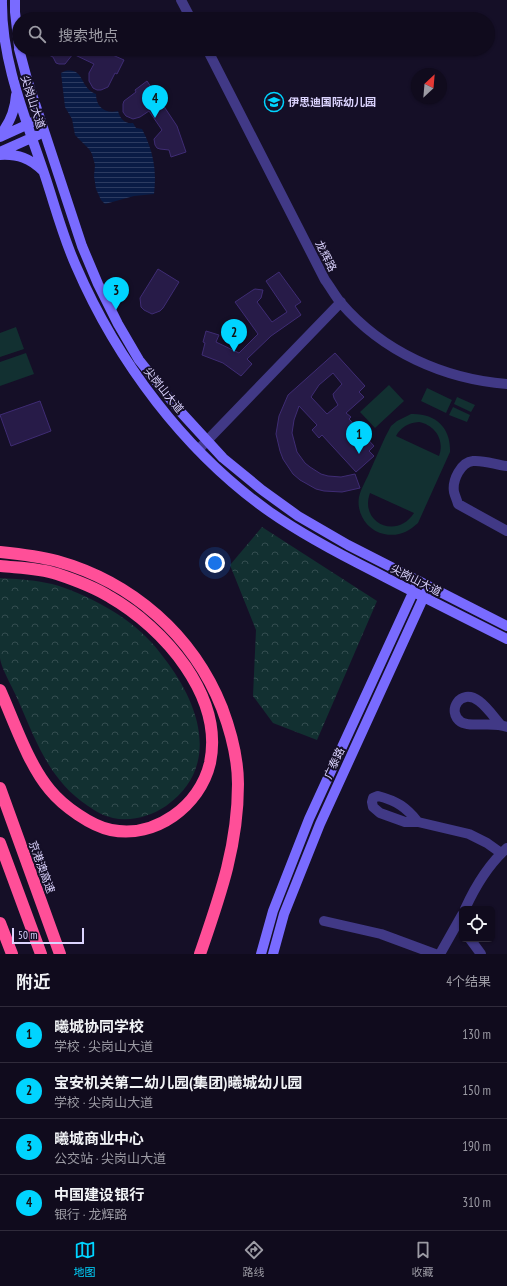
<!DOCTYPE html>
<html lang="zh">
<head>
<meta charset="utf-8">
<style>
	body { margin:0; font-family:"PT Sans Narrow","Noto Sans SC",sans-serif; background:#1e192a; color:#f1f3f6 }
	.controls { position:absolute; right:12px; bottom:12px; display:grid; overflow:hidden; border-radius:6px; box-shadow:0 1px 3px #0004 }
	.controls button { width:36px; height:36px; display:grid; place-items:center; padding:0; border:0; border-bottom:1px solid #302b3b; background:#100b1d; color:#f1f3f6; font:20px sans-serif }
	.compass { position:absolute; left:411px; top:68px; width:36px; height:36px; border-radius:50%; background:#100b1d; box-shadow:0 1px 3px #0004; rotate:26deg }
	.scale { position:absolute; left:12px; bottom:10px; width:72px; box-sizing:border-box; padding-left:4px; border:2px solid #dcd4ff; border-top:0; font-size:11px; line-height:14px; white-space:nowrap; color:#dcd4ff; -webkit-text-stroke:3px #150f27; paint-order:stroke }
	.you { position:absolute; left:215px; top:563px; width:14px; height:14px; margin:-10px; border:3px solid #fff; border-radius:50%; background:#1a73e8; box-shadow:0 0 0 6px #1a73e833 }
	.badge { display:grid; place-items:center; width:26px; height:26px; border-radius:50%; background:#00d4ff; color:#111; font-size:13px; font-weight:700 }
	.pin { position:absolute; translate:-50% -33px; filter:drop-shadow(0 1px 2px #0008) }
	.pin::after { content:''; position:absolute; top:21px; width:14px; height:12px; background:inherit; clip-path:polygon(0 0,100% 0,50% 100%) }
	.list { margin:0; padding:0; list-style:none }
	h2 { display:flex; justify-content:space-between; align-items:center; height:52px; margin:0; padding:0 16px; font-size:17px }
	h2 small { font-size:13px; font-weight:400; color:#9c9ba4 }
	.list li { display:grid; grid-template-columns:26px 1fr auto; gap:12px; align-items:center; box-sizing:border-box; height:56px; padding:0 16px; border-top:1px solid #302b3b }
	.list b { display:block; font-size:15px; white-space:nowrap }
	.list p { margin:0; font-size:13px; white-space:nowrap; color:#9c9ba4 }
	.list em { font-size:13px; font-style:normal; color:#9c9ba4 }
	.icon { flex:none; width:22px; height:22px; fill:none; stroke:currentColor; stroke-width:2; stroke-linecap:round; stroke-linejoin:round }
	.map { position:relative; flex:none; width:507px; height:954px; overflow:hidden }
	.search { position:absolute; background:#100b1d; box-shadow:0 1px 3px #0004; left:12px; right:12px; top:12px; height:44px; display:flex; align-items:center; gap:10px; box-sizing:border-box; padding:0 14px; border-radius:22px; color:#9c9ba4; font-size:15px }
	.sheet { height:276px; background:#100b1d }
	nav { display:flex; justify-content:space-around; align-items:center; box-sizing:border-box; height:56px; border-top:1px solid #302b3b; background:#100b1d; font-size:11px; color:#9c9ba4 }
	nav a { display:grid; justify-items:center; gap:2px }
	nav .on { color:#00d4ff }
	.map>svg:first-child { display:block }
</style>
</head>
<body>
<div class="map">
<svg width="507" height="954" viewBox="0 0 507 954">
	<defs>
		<pattern id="forest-crowns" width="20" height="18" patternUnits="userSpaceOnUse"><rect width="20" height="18" fill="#123031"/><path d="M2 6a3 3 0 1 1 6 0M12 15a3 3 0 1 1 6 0" fill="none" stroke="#344d50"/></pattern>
		<pattern id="water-rules" width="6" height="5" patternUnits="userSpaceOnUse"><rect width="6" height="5" fill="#091b45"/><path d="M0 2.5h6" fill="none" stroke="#2c3b61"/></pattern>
	</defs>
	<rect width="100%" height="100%" fill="#150f27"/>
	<path fill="#123031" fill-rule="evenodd" d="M16 327 24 349 0 357V333Z
		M26 353 34 374 0 386V362Z
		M389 385 404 401 375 428 360 412Z
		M427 388 452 400 446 413 421 401Z
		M457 397 475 405 471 412 454 404Z
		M453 407 470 415 467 422 449 415Z
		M411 414C436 413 451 428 450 452L418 523C408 532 398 537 384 534 368 531 356 514 359 497 361 488 367 479 370 471 377 456 383 440 391 426L397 421ZM419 422C435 425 445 440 439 456L396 436C401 427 408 423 419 422ZM370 493 414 513C397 540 359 523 370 493Z"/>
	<path fill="url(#forest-crowns)" d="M262 527 377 601 317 740 273 723 253 696 256 630 230 565Z
		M0 578C17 579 35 580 52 584 85 593 128 616 151 642 156 647 160 653 164 658 199 703 222 766 166 806 151 816 131 822 113 818 104 816 95 811 88 806 49 780 36 741 18 700 14 690 1 668 0 658 0 650 0 641 0 634 0 615 0 596 0 578Z"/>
	<path fill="url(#water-rules)" d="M65 71C85 67 79 88 96 94 96 107 105 114 118 111 120 119 125 124 133 123L136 128 142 129C153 150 157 170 154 194L134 196 105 204 101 200 96 189 94 176 95 165 92 154 89 149 75 135 72 119 65 107 61 73Z"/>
	<path fill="#271b48" stroke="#3f2c74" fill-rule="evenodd" d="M37 49H99L124 60 117 74 115 73 108 87 101 90H97L93 88 89 81V73L94 64 73 54 65 64H59L56 63 53 57Z
		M147 81 177 126 186 152 171 157 169 150 160 149 157 148 155 145 154 139 162 130 149 111 140 117 133 119 126 116 123 112V104L124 101 136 92 135 90Z
		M158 269 179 282 163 308 160 311 152 314 144 310 141 307 140 298Z
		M279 272 301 302 295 306 301 315 271 336 247 359 252 364 241 376 223 363 202 355 205 343 203 342 206 331 219 335 216 342 239 353 258 334 235 302 253 290 255 289 263 290 261 298 257 302 272 322 287 312 266 281Z
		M335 353 365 386 359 392 364 397 346 413 351 417 349 419 374 446 369 451 374 456 356 472 322 435 319 438 312 430 317 425 299 406 294 420 292 433 297 452 305 463 310 467 321 474 328 476 341 477 355 474 360 488 342 492 324 491 316 489 300 480 293 474 283 459 280 451 276 434 279 416 288 395ZM333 373 342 384 333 394 334 398 338 405 327 414 311 397 319 385Z
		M40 401 51 431 11 446 0 415Z"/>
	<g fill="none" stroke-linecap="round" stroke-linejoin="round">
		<path stroke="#413986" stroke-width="10" d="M507 466C496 465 485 460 473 461 461 462 452 480 454 492 455 496 457 500 458 504L507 531
			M500 724C494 717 487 707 479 701 460 687 446 712 461 722 471 728 493 721 507 727
			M418 822C406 807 397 801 378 796L373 798 372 802 373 807 380 813 405 822H418L469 834 487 843 501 853
			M465 909C475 887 489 864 507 848
			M324 921 381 934 435 954
			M470 939 481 954
			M440 954 462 915"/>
		<path stroke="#413986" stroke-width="10" d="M181 0 191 19
			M207 49 325 280C331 288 335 296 341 303 383 352 444 379 507 384
			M198 450 341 302"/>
		<path stroke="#796bff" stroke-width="10" d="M2 0C1 61 26 119 45 176 55 206 63 237 76 266 117 361 185 452 270 512 303 535 339 554 375 572 419 595 463 617 507 639
			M15 0V12L19 47
			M19 49 27 79 82 246 98 284 118 324 139 360 178 409 223 458 262 490 298 516 348 545 507 626
			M0 135C10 123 15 110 16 95
			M0 137 33 122
			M0 152 38 135
			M0 155C18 154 30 158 43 171
			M261 954 273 911 309 819 416 586
			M273 954 284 914 320 824 426 592"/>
		<path stroke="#ff4f98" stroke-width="12" d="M0 552C19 554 38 556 57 561 132 582 193 635 222 708 231 732 238 759 238 784 238 846 220 896 200 954
			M0 566C19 568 39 568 57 574 75 580 94 587 110 597 164 628 224 696 210 763 200 806 155 839 111 830 91 826 63 806 50 790 28 764 14 721 0 690
			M0 788 60 954
			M0 843 41 954
			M0 923 12 954"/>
	</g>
	<defs>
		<symbol id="school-ring" viewBox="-11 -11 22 22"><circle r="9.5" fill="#150f27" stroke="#00d4ff" stroke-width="1.5"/><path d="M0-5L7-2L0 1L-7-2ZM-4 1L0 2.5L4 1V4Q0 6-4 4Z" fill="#00d4ff"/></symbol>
	</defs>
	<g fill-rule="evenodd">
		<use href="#school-ring" x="263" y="91" width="22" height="22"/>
	</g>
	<g text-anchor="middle" stroke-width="4" stroke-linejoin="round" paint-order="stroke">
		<g font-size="11" fill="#dcd4ff" stroke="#150f27">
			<text transform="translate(33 102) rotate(72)" y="4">尖岗山大道</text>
			<text transform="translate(326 256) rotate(63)" y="4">龙辉路</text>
			<text transform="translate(164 390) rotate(51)" y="4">尖岗山大道</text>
			<text transform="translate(416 580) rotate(27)" y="4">尖岗山大道</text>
			<text transform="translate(334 763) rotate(-65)" y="4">广泰路</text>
			<text transform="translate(42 867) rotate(70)" y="4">京港澳高速</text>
		</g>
		<g font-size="11" font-weight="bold" fill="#dcd4ff" stroke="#150f27" text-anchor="start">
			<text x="288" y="106">伊思迪国际幼儿园</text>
		</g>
	</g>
</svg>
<div class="controls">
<button><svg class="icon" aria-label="locate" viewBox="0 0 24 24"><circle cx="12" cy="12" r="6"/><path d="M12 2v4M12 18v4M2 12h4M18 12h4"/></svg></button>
</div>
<svg class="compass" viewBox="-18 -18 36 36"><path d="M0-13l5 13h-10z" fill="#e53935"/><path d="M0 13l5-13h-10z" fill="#9c9ba4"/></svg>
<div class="scale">50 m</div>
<div class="you"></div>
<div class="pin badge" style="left:359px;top:454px">1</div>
<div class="pin badge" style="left:234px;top:352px">2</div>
<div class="pin badge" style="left:116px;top:310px">3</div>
<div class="pin badge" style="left:155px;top:118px">4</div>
<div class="search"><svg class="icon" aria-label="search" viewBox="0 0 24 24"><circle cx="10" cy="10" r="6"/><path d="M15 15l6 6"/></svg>搜索地点</div>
</div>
<section class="sheet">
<h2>附近<small>4个结果</small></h2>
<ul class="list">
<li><span class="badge">1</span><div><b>曦城协同学校</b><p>学校 · 尖岗山大道</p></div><em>130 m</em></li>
<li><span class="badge">2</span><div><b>宝安机关第二幼儿园(集团)曦城幼儿园</b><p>学校 · 尖岗山大道</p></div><em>150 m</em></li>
<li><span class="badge">3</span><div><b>曦城商业中心</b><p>公交站 · 尖岗山大道</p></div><em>190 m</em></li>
<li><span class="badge">4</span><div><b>中国建设银行</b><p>银行 · 龙辉路</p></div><em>310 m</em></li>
</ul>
</section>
<nav>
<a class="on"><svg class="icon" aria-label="map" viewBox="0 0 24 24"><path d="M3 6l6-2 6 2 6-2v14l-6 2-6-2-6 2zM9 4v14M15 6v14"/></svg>地图</a>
<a><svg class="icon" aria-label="directions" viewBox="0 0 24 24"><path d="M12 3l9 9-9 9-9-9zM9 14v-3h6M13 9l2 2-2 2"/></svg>路线</a>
<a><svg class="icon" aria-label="saved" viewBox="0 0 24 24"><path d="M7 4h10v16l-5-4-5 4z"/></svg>收藏</a>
</nav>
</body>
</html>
